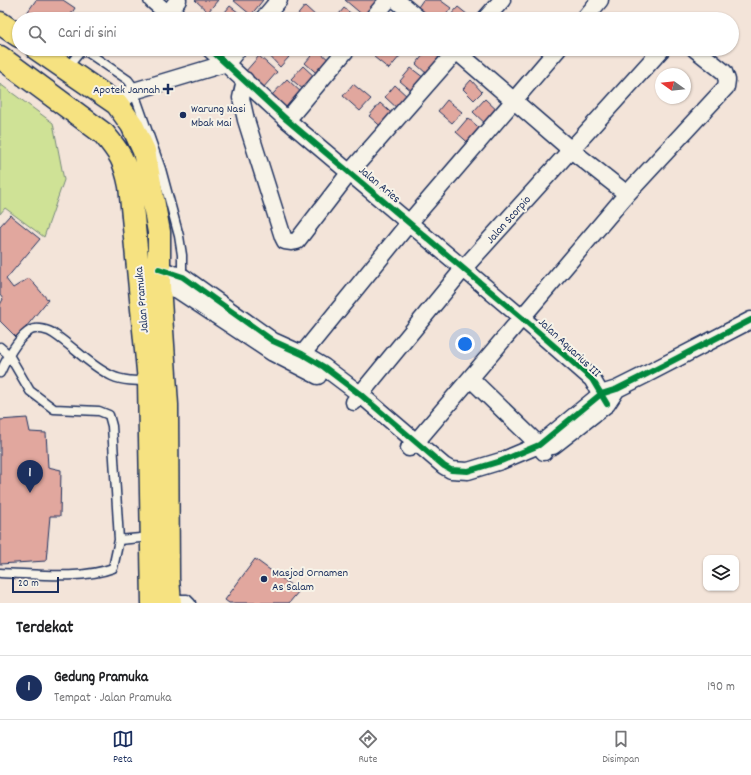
<!DOCTYPE html>
<html lang="id">
<head>
<meta charset="utf-8">
<style>
	body { margin:0; font-family:Dekko,sans-serif; background:#f2f2f2; color:#202124 }
	.controls { position:absolute; right:12px; bottom:12px; display:grid; overflow:hidden; border-radius:8px; box-shadow:0 1px 3px #0004 }
	.controls button { width:36px; height:36px; display:grid; place-items:center; padding:0; border:0; border-bottom:1px solid #e0e0e0; background:#fff; color:#202124; font:20px sans-serif }
	.compass { position:absolute; left:655px; top:68px; width:36px; height:36px; border-radius:50%; background:#fff; box-shadow:0 1px 3px #0004; rotate:285deg }
	.scale { position:absolute; left:12px; bottom:10px; width:47px; box-sizing:border-box; padding-left:4px; border:2px solid #1b2f5e; border-top:0; font-size:11px; line-height:14px; white-space:nowrap; color:#1b2f5e; -webkit-text-stroke:3px #f7f3e8; paint-order:stroke }
	.you { position:absolute; left:465px; top:344px; width:14px; height:14px; margin:-10px; border:3px solid #fff; border-radius:50%; background:#1a73e8; box-shadow:0 0 0 6px #1a73e833 }
	.badge { display:grid; place-items:center; width:26px; height:26px; border-radius:50%; background:#1b2f5e; color:#fff; font-size:13px; font-weight:700 }
	.pin { position:absolute; translate:-50% -33px; filter:drop-shadow(0 1px 2px #0008) }
	.pin::after { content:''; position:absolute; top:21px; width:14px; height:12px; background:inherit; clip-path:polygon(0 0,100% 0,50% 100%) }
	.list { margin:0; padding:0; list-style:none }
	h2 { display:flex; justify-content:space-between; align-items:center; height:52px; margin:0; padding:0 16px; font-size:17px }
	h2 small { font-size:13px; font-weight:400; color:#757577 }
	.list li { display:grid; grid-template-columns:26px 1fr auto; gap:12px; align-items:center; box-sizing:border-box; height:64px; padding:0 16px; border-top:1px solid #e0e0e0 }
	.list b { display:block; font-size:15px; white-space:nowrap }
	.list p { margin:0; font-size:13px; white-space:nowrap; color:#757577 }
	.list em { font-size:13px; font-style:normal; color:#757577 }
	.icon { flex:none; width:22px; height:22px; fill:none; stroke:currentColor; stroke-width:2; stroke-linecap:round; stroke-linejoin:round }
	.map { position:relative; flex:none; width:751px; height:603px; overflow:hidden }
	.search { position:absolute; background:#fff; box-shadow:0 1px 3px #0004; left:12px; right:12px; top:12px; height:44px; display:flex; align-items:center; gap:10px; box-sizing:border-box; padding:0 14px; border-radius:22px; color:#757577; font-size:15px }
	.sheet { height:116px; background:#fff }
	nav { display:flex; justify-content:space-around; align-items:center; box-sizing:border-box; height:56px; border-top:1px solid #e0e0e0; background:#fff; font-size:11px; color:#757577 }
	nav a { display:grid; justify-items:center; gap:2px }
	nav .on { color:#1b2f5e }
	.map>svg:first-child { display:block }
</style>
</head>
<body>
<div class="map">
<svg width="751" height="603" viewBox="0 0 751 603">
	<rect width="100%" height="100%" fill="#f3e4d9"/>
	<filter id="ink" filterUnits="userSpaceOnUse"><feTurbulence type="fractalNoise" baseFrequency=".025" numOctaves="2"/><feDisplacementMap in="SourceGraphic" scale="8" xChannelSelector="R" yChannelSelector="G"/><feConvolveMatrix kernelMatrix="1 2 1 2 8 2 1 2 1" color-interpolation-filters="sRGB"/></filter>
	<g filter="url(#ink)">
		<path fill="#cfe296" stroke="#75887a" d="M0 84 53 123 64 180 44 237 5 208 0 214Z"/>
		<path fill="#e1a79e" stroke="#1b2f5e" d="M36 0H63L75 8 68 19H27L24 17Z
			M195 0H218L208 12Z
			M233 0H263L251 15Z
			M345 0H374L377 3 365 17Z
			M423 0H440L451 8 443 19H427L416 10Z
			M230 6 247 19 220 18Z
			M305 6 318 18 317 19 295 18Z
			M458 7 473 19H447Z
			M344 8 358 19H335Z
			M211 11 220 19H204Z
			M263 49H280L289 57 280 67Z
			M317 49 333 64 321 77 305 63Z
			M381 49H391L400 56 389 69 374 57Z
			M428 49 441 59 428 75 416 64Z
			M259 56 277 72 263 88 245 72Z
			M303 66 317 79 305 91 291 79Z
			M411 68 424 78 413 92 400 81Z
			M287 79 304 95 289 112 272 95Z
			M471 80 482 92 474 100 463 89Z
			M353 84 371 99 360 111 343 96Z
			M395 85 409 98 399 110 385 97Z
			M485 99 501 114 489 127 473 112Z
			M447 100 462 112 452 123 438 111Z
			M380 103 396 117 385 130 369 116Z
			M468 118 484 132 472 146 456 132Z
			M10 215 40 239 6 279 13 288 29 278 48 300 17 338 0 321V305L3 299 0 295V226Z
			M27 418 30 432 46 433 48 467 61 470 60 516H50L46 561 0 564V420Z
			M255 559 299 591 289 603H229L225 600Z"/>
		<g fill="none" stroke-linecap="round" stroke-linejoin="round">
			<defs>
				<path id="service" d="M67 68 80 52H87L128 80 131 84 161 169 179 236 182 255V278
					M0 347 9 355 30 391 54 409 99 411 109 415 112 426 119 540 151 537
					M0 373C6 360 18 337 31 330 37 327 49 330 54 334 74 347 90 366 112 376 123 381 136 381 148 381
					M0 573C35 574 81 580 113 568L119 540
					M170 599H187L191 603"/>
				<path id="minor" d="M152 0 174 19
					M396 0 419 19
					M168 14 178 0
					M263 19 279 0
					M372 19 388 0
					M485 19 502 0
					M584 19 600 0
					M210 49 287 120 522 318 592 379 606 403
					M454 49 571 150 627 194
					M245 80 241 98 246 120 283 237 285 241 292 242 297 241 350 172 458 49
					M117 104 134 91 227 63 238 49
					M287 120 347 49
					M159 269 183 277 273 341 302 354 324 367 361 395 444 466 451 470 468 471 501 461 539 445 601 394 617 389 643 376 751 320
					M159 285 178 290 273 353 318 376
					M296 362 409 223 558 49
					M471 379 539 445 544 452
					M354 402 464 268 662 49
					M553 446 607 404 617 389
					M409 448 416 442 627 194 726 87 727 80 724 72 695 49"/>
				<path id="primary" d="M0 23 19 36
					M37 49 117 104 132 125 144 151 159 232V285L167 405 168 579 170 603
					M0 57 104 134C120 153 125 161 130 186L149 381 153 603"/>
			</defs>
			<use href="#service" stroke="#1b2f5e" stroke-width="11"/>
			<use href="#minor" stroke="#1b2f5e" stroke-width="19"/>
			<use href="#primary" stroke="#1b2f5e" stroke-width="25"/>
			<use href="#service" stroke="#f7f3e8" stroke-width="8"/>
			<use href="#minor" stroke="#f7f3e8" stroke-width="16"/>
			<use href="#primary" stroke="#f6e281" stroke-width="22"/>
			<defs>
				<path id="cycleway" d="M210 49 287 120 522 318 592 379 607 404
					M159 269 183 277 273 341 302 354 324 367 361 395 444 466 451 470 468 471 501 461 539 445 601 394 617 389 643 376 751 320"/>
			</defs>
			<use href="#cycleway" stroke="#f7f3e8" stroke-width="8"/>
			<use href="#cycleway" stroke="#00873e" stroke-width="6"/>
		</g>
	</g>
	<g fill="#1b2f5e" stroke="#f7f3e8" stroke-width="1.5">
		<path d="M166 83h4v4h4v4h-4v4h-4v-4h-4v-4h4z"/>
		<circle cx="183" cy="115" r="4"/>
		<circle cx="264" cy="579" r="4"/>
	</g>
	<g text-anchor="middle" stroke-width="4" stroke-linejoin="round" paint-order="stroke">
		<g font-size="12" fill="#1b2f5e" stroke="#f7f3e8" text-anchor="start">
			<text x="160" y="93" text-anchor="end">Apotek Jannah</text>
			<text x="191" y="112">Warung Nasi<tspan x="191" dy="14">Mbak Mai</tspan></text>
			<text x="272" y="576">Masjod Ornamen<tspan x="272" dy="14">As Salam</tspan></text>
		</g>
		<g font-size="12" fill="#1b2f5e" stroke="#f7f3e8">
			<text transform="translate(380 184) rotate(40)" y="4">Jalan Aries</text>
			<text transform="translate(508 219) rotate(-48)" y="4">Jalan Scorpio</text>
			<text transform="translate(141 300) rotate(-95)" y="4">Jalan Pramuka</text>
			<text transform="translate(570 347) rotate(43)" y="4">Jalan Aquarius III</text>
		</g>
	</g>
</svg>
<div class="controls">
<button><svg class="icon" aria-label="layers" viewBox="0 0 24 24"><path d="M12 4l9 5-9 5-9-5zM3 14l9 5 9-5"/></svg></button>
</div>
<svg class="compass" viewBox="-18 -18 36 36"><path d="M0-13l5 13h-10z" fill="#e53935"/><path d="M0 13l5-13h-10z" fill="#757577"/></svg>
<div class="scale">20 m</div>
<div class="you"></div>
<div class="pin badge" style="left:30px;top:493px">1</div>
<div class="search"><svg class="icon" aria-label="search" viewBox="0 0 24 24"><circle cx="10" cy="10" r="6"/><path d="M15 15l6 6"/></svg>Cari di sini</div>
</div>
<section class="sheet">
<h2>Terdekat<small></small></h2>
<ul class="list">
<li><span class="badge">1</span><div><b>Gedung Pramuka</b><p>Tempat · Jalan Pramuka</p></div><em>190 m</em></li>
</ul>
</section>
<nav>
<a class="on"><svg class="icon" aria-label="map" viewBox="0 0 24 24"><path d="M3 6l6-2 6 2 6-2v14l-6 2-6-2-6 2zM9 4v14M15 6v14"/></svg>Peta</a>
<a><svg class="icon" aria-label="directions" viewBox="0 0 24 24"><path d="M12 3l9 9-9 9-9-9zM9 14v-3h6M13 9l2 2-2 2"/></svg>Rute</a>
<a><svg class="icon" aria-label="saved" viewBox="0 0 24 24"><path d="M7 4h10v16l-5-4-5 4z"/></svg>Disimpan</a>
</nav>
</body>
</html>
